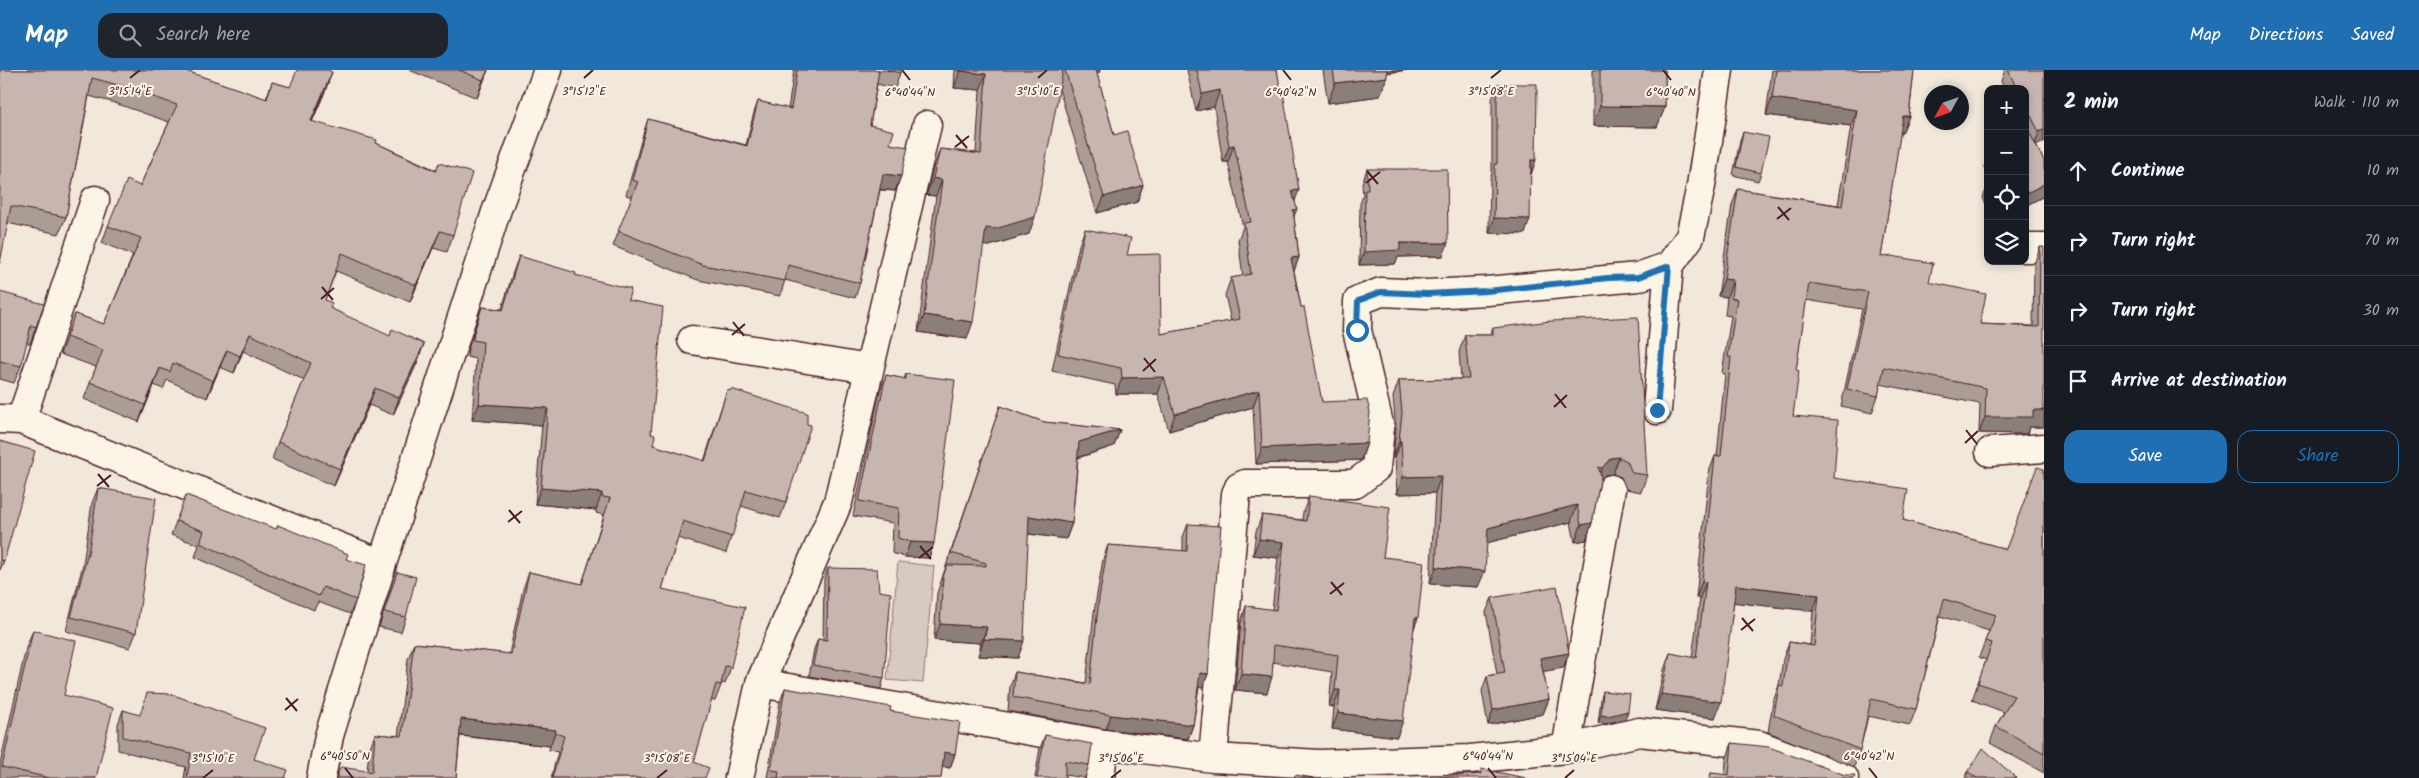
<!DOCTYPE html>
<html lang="en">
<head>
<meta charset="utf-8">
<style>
	body { margin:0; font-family:Kalam,sans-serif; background:#20242c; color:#f1f3f6 }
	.controls { position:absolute; right:15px; top:15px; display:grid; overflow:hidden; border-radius:10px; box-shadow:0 2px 8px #0003 }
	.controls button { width:45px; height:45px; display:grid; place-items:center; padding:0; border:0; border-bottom:1px solid #363941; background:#171b24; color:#f1f3f6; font:25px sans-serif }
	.compass { position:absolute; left:1924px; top:15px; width:45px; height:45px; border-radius:50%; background:#171b24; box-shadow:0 2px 8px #0003; rotate:230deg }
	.stop { position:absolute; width:15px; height:15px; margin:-11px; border:4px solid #1f6fb2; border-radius:50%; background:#fff }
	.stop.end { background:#1f6fb2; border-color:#fff; box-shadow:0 1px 5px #0008 }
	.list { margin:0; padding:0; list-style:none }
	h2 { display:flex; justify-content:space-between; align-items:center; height:65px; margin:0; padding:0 20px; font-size:21px }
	h2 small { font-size:16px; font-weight:400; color:#9ea1a6 }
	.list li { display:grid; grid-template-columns:32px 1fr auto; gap:15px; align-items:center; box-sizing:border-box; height:70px; padding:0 20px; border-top:1px solid #363941 }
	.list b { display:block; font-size:19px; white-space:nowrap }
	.list em { font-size:16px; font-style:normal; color:#9ea1a6 }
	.actions { display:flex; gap:10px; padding:15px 20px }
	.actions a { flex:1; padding:11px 0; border:1px solid #1f6fb2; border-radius:15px; text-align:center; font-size:18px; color:#1f6fb2 }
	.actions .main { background:#1f6fb2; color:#fff }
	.icon { flex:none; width:28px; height:28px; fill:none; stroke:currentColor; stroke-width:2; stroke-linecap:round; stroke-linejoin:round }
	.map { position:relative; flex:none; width:2044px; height:708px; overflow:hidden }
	header { display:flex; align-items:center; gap:30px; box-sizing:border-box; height:70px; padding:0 25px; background:#1f6fb2; color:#fff }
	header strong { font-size:24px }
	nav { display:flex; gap:28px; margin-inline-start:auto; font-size:18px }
	.search { width:350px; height:45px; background:#20242c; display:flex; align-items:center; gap:12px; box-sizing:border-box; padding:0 18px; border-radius:15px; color:#9ea1a6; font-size:19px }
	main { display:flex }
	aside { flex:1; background:#171b24 }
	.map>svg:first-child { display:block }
</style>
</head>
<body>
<header>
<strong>Map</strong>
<div class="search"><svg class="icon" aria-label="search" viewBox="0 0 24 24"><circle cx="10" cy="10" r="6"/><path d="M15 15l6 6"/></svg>Search here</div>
<nav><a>Map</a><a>Directions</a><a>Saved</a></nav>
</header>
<main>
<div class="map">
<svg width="2044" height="708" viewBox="0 0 2044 708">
	<rect width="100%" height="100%" fill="#f1e8da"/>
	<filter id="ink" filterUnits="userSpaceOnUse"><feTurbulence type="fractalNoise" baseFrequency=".02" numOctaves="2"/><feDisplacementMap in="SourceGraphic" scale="10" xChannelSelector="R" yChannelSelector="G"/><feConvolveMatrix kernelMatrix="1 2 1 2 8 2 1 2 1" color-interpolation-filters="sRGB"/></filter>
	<g filter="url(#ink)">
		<path fill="#d8cac0" stroke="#917476" d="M898 492 934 496 923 613 887 610Z"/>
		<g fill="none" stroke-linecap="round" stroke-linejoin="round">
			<defs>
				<path id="street" d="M2025 178H2044
					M692 270 869 299
					M1657 340 1669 196
					M0 349 21 350 382 494
					M21 350 95 130
					M1990 382 2044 378
					M760 613 1104 674 1213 688 1319 694 1470 689 1566 679 1639 662 1759 675 1844 708
					M1566 679 1611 419
					M1213 688 1236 424 1239 417 1245 414H1355L1376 398 1380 358 1357 260 1358 231 1381 222 1427 224 1487 221 1638 207 1669 196 1690 167 1701 116 1719 0
					M321 708 329 666 382 494 496 142 548 0
					M739 708 760 613 838 432 927 55
					M1100 708 1104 674"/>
			</defs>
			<use href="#street" stroke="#4a1f2b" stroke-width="31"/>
			<use href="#street" stroke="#fcf5e5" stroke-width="28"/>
		</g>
		<path fill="#ab9d96" stroke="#4a1f2b" d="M0 0H183L266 29 272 12 290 17 326 19 312 52 376 73 436 100 439 93 453 165 447 182 433 178 410 232 336 201 325 230 330 238 418 291 393 345 369 335 334 416 272 389 278 372 304 310 243 281 234 303 220 297 207 328 167 310 163 319 154 315 139 352 84 329 96 297 60 284 75 244 104 254 133 185 102 173 108 156 140 116 169 52 115 33 89 26 66 147 59 164 7 153Z
			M409 0H488L477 28Z
			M794 0H901L895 18 877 14 870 55 890 74 901 106 895 121 880 120 860 213 855 228 785 210 780 226 698 210 613 176 632 127 626 125 643 64 648 49 746 75 753 46 758 31 788 39Z
			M955 0H1100L1099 3 1097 4 1114 65 1143 115 1137 132 1097 143 1059 19 1029 164 989 176 983 175 967 269 918 262 936 126 926 125 934 95 940 79 976 83 980 20 954 18Z
			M1187 0H1277L1295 131 1294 147 1299 187 1294 201 1301 237 1322 332 1367 373 1361 390 1256 394 1253 337 1169 361 1158 324H1116L1115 315 1052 301 1079 175 1085 159 1127 185 1161 264 1231 251 1225 225 1231 208 1243 206 1238 170 1243 157 1228 92H1223L1214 37 1196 41Z
			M1323 0H1407L1387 3 1380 26 1328 33Z
			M1593 0H1665V37L1657 57 1593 56Z
			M1772 0H1914L1909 46 1902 63H1900L1881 187 1929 212 1980 254 2033 256 2034 194 2040 177 2044 357H2029L2027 364 1979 363 1980 334 1880 314 1878 326 1872 343 1841 336 1862 239 1806 230 1796 300 1793 346 1834 408 1903 450 2006 479 2044 399V703L1990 673 1996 656 2004 642 1972 630 1986 590 1979 587 1989 561 1940 546 1916 639 1910 655 1868 646 1860 680 1854 697 1768 662 1773 632 1779 615 1783 589 1789 572 1810 575 1813 541 1734 532 1715 648 1655 640 1664 600 1670 583 1692 588 1700 528H1696L1709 402 1715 386H1717L1725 304 1722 303 1731 246 1725 245 1727 227 1718 226 1732 135 1738 119 1838 135 1851 56 1766 45Z
			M2005 0H2044V72L2036 75 2044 91V126L2025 136V64L2027 63 2025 60V19H2004L2001 11Z
			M1497 14 1525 164 1489 163 1490 109 1492 103V29Z
			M1743 62 1761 103 1758 111 1733 105 1740 70Z
			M1988 88V103L1984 97Z
			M1367 99 1443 186 1398 187 1395 194 1359 195 1360 134 1363 125 1362 113Z
			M1988 115V138L1983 128Z
			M519 186 575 205 628 230 651 364 653 375 704 391 727 320 786 432 780 448 741 436 726 483 678 468 662 519 731 597 725 614 722 613 715 631 711 630 694 692 705 708H551L558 682 549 680 550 676 460 666 456 708H336L338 702 367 701 369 680 375 664 398 666 408 589 414 573 509 584 523 519 529 502 582 514 604 445 596 443V440L535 434 542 355 472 350 476 289 467 287 468 279 482 237 502 239 513 202Z
			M0 222 36 257 30 274 26 272 21 296 14 313 0 309Z
			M1493 258 1647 405 1641 422 1626 419 1621 407 1613 404 1605 405 1600 411 1592 453 1586 470 1575 472 1571 452 1486 473 1478 517 1430 514 1435 423 1397 424 1395 388H1393L1396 360 1393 327 1399 310 1461 309 1459 282 1465 265H1490Z
			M906 304 929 488 905 487 892 483 893 453 853 446 880 320 886 305 904 309Z
			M1000 336 1044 352 1120 360 1114 376 1078 388 1072 453 1066 469 1028 464 1018 588 978 586 981 573 934 570 937 523Z
			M0 371 4 491 0 500Z
			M98 418 136 563 130 578 66 561 83 494 92 433Z
			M186 425 346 490 356 530 350 544 318 532 314 540 195 487 199 475 171 465Z
			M1309 426 1383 487 1413 560 1397 667 1332 659 1334 637 1329 636 1332 602 1273 592 1267 623 1235 620 1241 552 1246 536 1272 540 1278 488 1253 485 1256 461 1262 445 1302 450 1303 442Z
			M1188 454 1208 604 1203 617H1199L1193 655 1188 669 1106 659 1008 641 1010 616 1015 602 1086 613 1094 542 1103 489 1108 475 1183 481V467Z
			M828 498 884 608 881 619 809 606 814 579 818 569 823 570 824 508Z
			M397 502 406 547 401 562 379 557Z
			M1492 528 1569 583 1563 598 1543 601 1549 629 1543 644 1488 655 1482 621 1487 606 1497 604 1486 542Z
			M33 560 64 625 96 708H0V694L26 578Z
			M785 618 890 641 955 684 950 698 942 697 941 708H767L780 632Z
			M1603 621 1628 641 1625 649 1605 654 1598 653 1601 629Z
			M123 640 254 689 285 708H184L186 697 118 680V654Z
			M1045 665 1089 695 1085 708 1065 705 1035 708 1040 678Z
			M1732 673 1845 705 1854 708H1709L1711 703 1725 705 1726 690Z
			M1968 702 2016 708H1965Z"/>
		<path fill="#8b7f7a" stroke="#4a1f2b" d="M488 0 477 28 483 10Z
			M1089 0H1100L1099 3 1087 6Z
			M1380 0H1407L1378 4Z
			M960 1 986 4 980 20 954 18Z
			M332 2 326 19 305 68 311 51Z
			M1387 7 1380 26 1328 33 1335 13Z
			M1220 20 1214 37 1196 41 1202 24Z
			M1772 28 1857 40 1851 56 1766 45Z
			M1600 36 1665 37 1657 57 1593 56Z
			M1903 46H1909L1902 63 1897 62Z
			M2044 59V72L2034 77 2039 62Z
			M1234 75 1228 92H1223L1229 76Z
			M1531 90H1536L1531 105Z
			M883 104 901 106 895 121 878 119Z
			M933 108 942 110 936 126 926 125Z
			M2044 114V126L2025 136V124Z
			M1143 115 1137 132 1097 143 1104 127Z
			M1299 120 1293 136 1292 121Z
			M1297 139 1290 156 1293 140Z
			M1035 147 1029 164 989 176 979 175 986 158Z
			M1494 148 1530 149 1525 164 1489 163Z
			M440 161 433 178 410 232 416 215Z
			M1400 173H1448L1443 186 1398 187 1395 194 1359 195 1364 182Z
			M1299 187 1293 203 1291 188Z
			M1724 209 1733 210 1727 227 1718 226Z
			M924 245 973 252 967 269 918 262Z
			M250 264 243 281 234 303 240 286Z
			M424 274 418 291 393 345 399 328Z
			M227 280 220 297 207 328 213 311Z
			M160 298 154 315 139 352 145 335Z
			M1164 307 1158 324H1116L1122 308Z
			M375 318 369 335 334 416 340 399Z
			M1259 320 1253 337 1169 361 1175 344Z
			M479 334 548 338 542 355 472 350Z
			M2033 340H2044V357H2029L2027 364 1979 363 1985 347Z
			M1120 360 1114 376 1073 389 1079 372Z
			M1399 371H1401L1395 388H1393Z
			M1367 373 1361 390 1256 394 1262 378Z
			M1619 387 1613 404 1605 405 1596 415 1602 398 1611 388Z
			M1441 406 1435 423 1397 424 1403 407Z
			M541 418 602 423 596 440 535 434Z
			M1577 435 1571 452 1482 474 1488 458Z
			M1029 446 1072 453 1066 469 1023 463Z
			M1592 453 1586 470 1575 472 1581 455Z
			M1259 469 1284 472 1278 488 1253 485Z
			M910 472 934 473 929 488 905 487Z
			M1436 497 1485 501 1478 517 1430 514Z
			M1702 511 1706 512 1700 528H1696Z
			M1736 515 1819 525 1813 541 1730 532Z
			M1415 548H1418L1412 564Z
			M940 554 987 557 981 573 934 570Z
			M984 569 1024 571 1018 588 978 586Z
			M1569 583 1563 598 1535 603 1540 588Z
			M1200 603 1208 604 1203 617H1195Z
			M1241 604 1272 607 1267 623 1235 620Z
			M1335 620H1340L1334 637 1329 636Z
			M1661 624 1721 632 1715 648 1655 640Z
			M1549 629 1543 644 1488 655 1493 640Z
			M1628 641 1625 649 1605 654 1598 653 1601 645Z
			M1338 643 1403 651 1397 667 1332 659Z
			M1111 645 1193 655 1188 669 1106 659Z
			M461 649 556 660 550 676 455 665Z
			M944 682 955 684 950 698 939 696Z"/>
		<path fill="#c7b6af" stroke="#4a1f2b" d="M0 0H183L267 29 272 12 290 17 297 0H328L332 2 311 51 377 70 376 73 436 101 439 93 472 103 453 165 440 161 416 215 342 183 325 230 332 233 330 238 390 266 392 259 424 274 399 328 375 318 340 399 278 372 311 293 250 264 240 286 227 280 213 311 173 293 170 302 160 298 145 335 90 312 103 280 66 267 75 244 104 254 141 168 108 156 127 110 140 116 177 35 122 16 92 8 66 147 11 136 0 193Z
			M459 0H488L483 10Z
			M797 0H879L870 55 894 61 890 74 908 77 901 106 883 104 860 213 788 195 785 211 703 195 618 161 638 112 632 110 648 49 747 76 758 31 791 39Z
			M887 0H901L900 3Z
			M960 0H1063L1035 147 995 159 986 158 973 252 924 245 942 110 933 108 940 79 981 84 986 4 960 1Z
			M1065 0H1096L1114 65 1127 61 1143 115 1104 127Z
			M1197 0H1277L1280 17 1282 16 1299 120 1292 121 1297 139 1293 140 1299 187 1291 188 1301 237H1304L1322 332 1367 330 1370 342 1367 373 1262 378 1259 320 1175 344 1164 307 1122 308 1121 298 1058 284 1085 159 1131 168 1127 185 1160 184 1161 264 1240 249 1231 208 1251 204 1244 153 1251 152 1234 75 1229 76 1220 20 1202 24Z
			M1333 0H1387V7L1335 13Z
			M1600 0H1665V37L1600 36Z
			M1776 0H1914L1909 46H1903L1881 187 1891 186 1933 193 1929 212 1986 224 1980 254 2039 257 2040 177H2044V340H2033V347H1985L1986 318 1884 297 1878 326 1847 319 1868 222 1809 213 1796 300 1799 301 1793 346 1838 350 1834 408 1908 419 1903 450 2006 479 2037 397 2044 399V683L1996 656 2014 626 1978 613 1992 573 1985 571 1996 545 1944 529 1916 639 1871 629 1860 680 1774 645 1779 615 1783 616 1789 572 1814 576 1819 525 1736 515 1721 632 1661 624 1670 583 1696 588 1706 512 1702 511 1715 386H1721L1731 287H1728L1737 229 1731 228 1733 210 1724 209 1738 119 1842 136 1857 40 1772 28Z
			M2008 0H2044V59L2039 62 2025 34V19H2017Z
			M1497 14H1537L1536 90H1531L1530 149 1494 148 1495 94H1497Z
			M1743 62 1769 67 1761 103 1736 97Z
			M2029 62 2044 91V114L2025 124V64Z
			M1367 99H1447L1448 173H1400V180L1364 182 1365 120H1368Z
			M519 186 576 203 575 205 631 219 628 230 663 237 651 364 655 365 653 375 705 391 727 320 730 321 731 319 807 343V354L811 355 786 432 746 420 732 467 683 451 662 519 745 537 731 597 725 596 721 615 716 614 694 692 709 698 705 708H552L564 666 555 663 556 660 461 649 456 708H338V702L341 697 372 702 375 664 402 666 414 573 511 584 529 502 582 514 610 428 602 427V423L541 418 548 338 479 334 483 272 473 270 474 262 482 237 503 240Z
			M0 222 44 234 36 257 31 255 21 296 0 291Z
			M1638 247 1647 405 1632 403 1627 391 1619 387 1611 388 1602 398 1598 397 1601 406 1592 453 1581 455 1577 435 1488 458 1485 501 1436 497 1441 406 1403 407 1401 371H1399L1402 343 1399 310 1469 309 1465 265H1493V258L1551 251Z
			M906 304 955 310 934 473 910 472 898 468 899 438 859 431 886 305 906 309Z
			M1000 336 1044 352 1120 360 1079 372 1072 453 1029 446 1024 571 984 569 987 557 940 554 943 507 947 495 986 496V493L951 483Z
			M0 371 35 381 4 491 0 490Z
			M98 418 156 428 136 563 71 547 89 479Z
			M186 425 276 459 278 455 348 484 346 489 366 495 356 530 323 517 319 526 200 473 204 461 176 451Z
			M1309 426 1390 437 1383 487 1424 492 1418 548H1415L1403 651 1338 643 1340 620H1335L1338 585 1274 575 1272 607 1241 604 1246 536 1276 540 1284 472 1259 469 1262 445 1306 451Z
			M1188 454 1221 456 1208 604 1200 603 1193 655 1111 645 1013 627 1015 602 1090 614 1099 528 1108 475 1187 481Z
			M828 498 877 499 879 521 891 523 884 608 813 595 818 569 827 570Z
			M397 502 416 507 406 547 384 542Z
			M1557 516 1569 583 1540 588 1549 629 1493 640 1487 606 1505 603 1492 528Z
			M33 560 76 571 64 625 113 638 96 708H50L2 697Z
			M785 618 891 637 890 641 960 652 955 684 944 682 941 708H778L779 701 771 700Z
			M1603 621 1630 624 1628 641 1608 646 1601 645Z
			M147 623 171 624 265 658 254 689 288 700 285 708H187L191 683 123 667V640L140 645Z
			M1045 665 1092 674 1089 695 1065 691V708H1037Z
			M1732 673 1769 677 1845 705H1855L1854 708H1710L1711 703 1729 705Z
			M1983 678 2016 708H1977L1968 702Z
			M1481 699 1526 708H1424L1481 704Z
			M1295 705 1314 708H1294Z"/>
	</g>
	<g fill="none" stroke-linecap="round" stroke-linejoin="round" filter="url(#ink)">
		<path stroke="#1f6fb2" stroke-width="6" d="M1357 260 1358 231 1381 222 1427 224 1487 221 1608 208 1638 207 1669 196 1657 340"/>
	</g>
	<path fill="none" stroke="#4a1f2b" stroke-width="2" d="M902 0 910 10M1283 0 1291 10M1663 0 1671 10M130 8 140 0M584 8 593 0M1038 8 1047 0M1491 8 1501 0M956 65 967 78M955 77 969 66M1367 101 1378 114M1366 113 1380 102M1778 137 1789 150M1777 149 1791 138M322 217 333 230M321 229 334 218M733 252 744 266M732 265 745 254M1144 288 1155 302M1143 301 1156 289M1555 324 1566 338M1554 337 1567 325M1966 360 1977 374M1965 373 1978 361M98 404 109 417M97 416 111 405M509 440 520 453M508 452 522 441M920 476 931 489M919 488 933 477M1331 512 1342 525M1330 524 1344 513M1742 548 1753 561M1741 560 1755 549M286 628 297 641M285 640 298 629M345 698 353 708M1488 698 1496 708M1869 698 1877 708M203 708 213 700M657 708 667 700M1111 708 1121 700M1565 708 1574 700"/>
	<g font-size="12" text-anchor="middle" fill="#4a1f2b" stroke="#fcf5e5" stroke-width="4" stroke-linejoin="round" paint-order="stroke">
		<text x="130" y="25">3°15'14"E</text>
		<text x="584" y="25">3°15'12"E</text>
		<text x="1038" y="25">3°15'10"E</text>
		<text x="1491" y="25">3°15'08"E</text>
		<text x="1291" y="26">6°40'42"N</text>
		<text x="910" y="26">6°40'44"N</text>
		<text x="1671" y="26">6°40'40"N</text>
		<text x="345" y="690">6°40'50"N</text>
		<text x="1488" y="690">6°40'44"N</text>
		<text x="1869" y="690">6°40'42"N</text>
		<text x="213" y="692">3°15'10"E</text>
		<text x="667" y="692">3°15'08"E</text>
		<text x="1121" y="692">3°15'06"E</text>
		<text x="1574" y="692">3°15'04"E</text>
	</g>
</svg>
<div class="controls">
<button>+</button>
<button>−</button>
<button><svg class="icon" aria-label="locate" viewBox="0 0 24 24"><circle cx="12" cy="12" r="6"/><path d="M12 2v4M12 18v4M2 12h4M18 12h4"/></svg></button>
<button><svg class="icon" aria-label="layers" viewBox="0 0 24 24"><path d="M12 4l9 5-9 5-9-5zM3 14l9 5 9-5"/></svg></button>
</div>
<svg class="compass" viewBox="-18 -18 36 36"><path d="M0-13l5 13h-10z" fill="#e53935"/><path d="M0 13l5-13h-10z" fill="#9ea1a6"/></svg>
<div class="stop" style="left:1357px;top:260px"></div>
<div class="stop end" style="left:1657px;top:340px"></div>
</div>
<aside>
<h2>2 min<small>Walk · 110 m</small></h2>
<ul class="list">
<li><svg class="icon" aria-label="ahead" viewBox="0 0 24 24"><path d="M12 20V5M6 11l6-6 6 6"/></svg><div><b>Continue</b></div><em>10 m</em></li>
<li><svg class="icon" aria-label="right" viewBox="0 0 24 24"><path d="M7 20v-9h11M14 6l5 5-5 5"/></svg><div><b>Turn right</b></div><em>70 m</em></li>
<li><svg class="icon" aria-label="right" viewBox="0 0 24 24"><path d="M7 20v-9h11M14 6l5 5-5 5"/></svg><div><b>Turn right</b></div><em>30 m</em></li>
<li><svg class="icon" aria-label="arrive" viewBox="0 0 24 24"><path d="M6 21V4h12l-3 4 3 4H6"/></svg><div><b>Arrive at destination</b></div></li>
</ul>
<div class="actions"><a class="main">Save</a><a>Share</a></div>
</aside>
</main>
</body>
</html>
